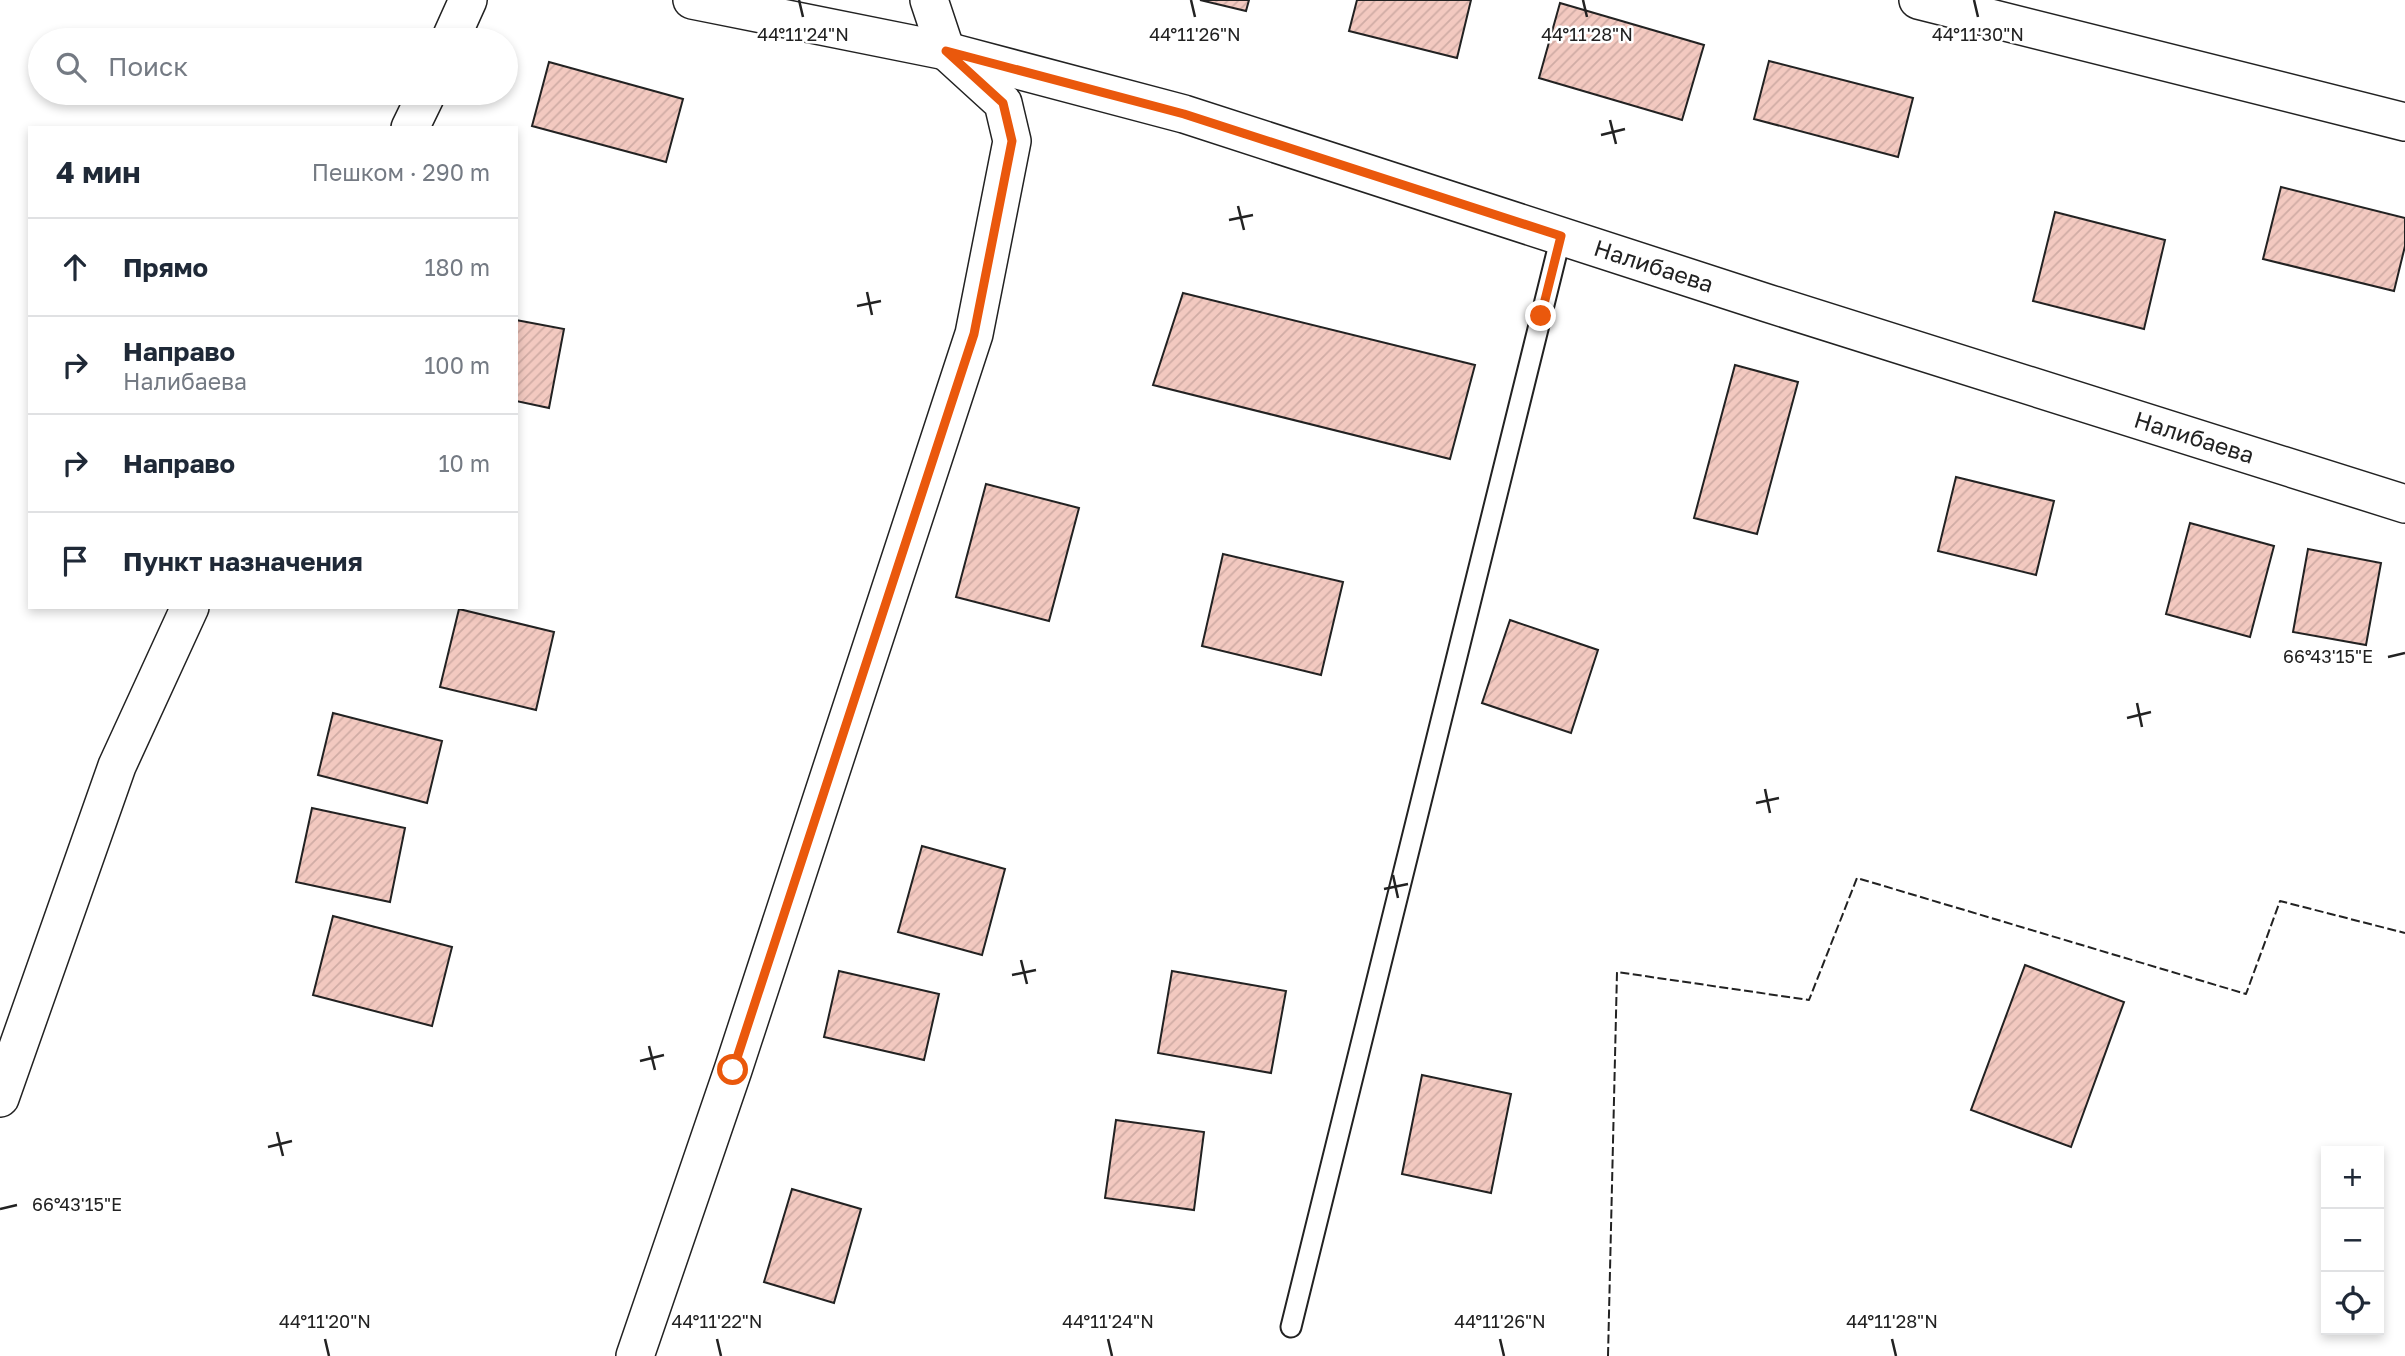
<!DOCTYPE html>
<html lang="ru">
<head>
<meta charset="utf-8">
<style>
	body { margin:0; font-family:"Golos Text",sans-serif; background:#f6f6f7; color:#1f2937 }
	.controls { position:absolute; right:21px; bottom:21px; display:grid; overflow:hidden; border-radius:0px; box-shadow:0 4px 10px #0003 }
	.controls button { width:63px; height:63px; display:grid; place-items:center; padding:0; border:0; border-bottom:2px solid #e0e1e3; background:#fff; color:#1f2937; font:35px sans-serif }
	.stop { position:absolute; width:21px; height:21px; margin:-16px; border:5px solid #ea580c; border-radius:50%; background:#fff }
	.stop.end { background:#ea580c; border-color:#fff; box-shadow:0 2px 7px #0008 }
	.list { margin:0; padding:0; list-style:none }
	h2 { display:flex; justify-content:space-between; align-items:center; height:91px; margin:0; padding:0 28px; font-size:30px }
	h2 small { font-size:23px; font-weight:400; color:#747a83 }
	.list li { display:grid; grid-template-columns:46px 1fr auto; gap:21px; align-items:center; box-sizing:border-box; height:98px; padding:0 28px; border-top:2px solid #e0e1e3 }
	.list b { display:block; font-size:26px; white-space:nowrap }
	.list p { margin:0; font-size:23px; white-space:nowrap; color:#747a83 }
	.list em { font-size:23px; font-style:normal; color:#747a83 }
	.icon { flex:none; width:38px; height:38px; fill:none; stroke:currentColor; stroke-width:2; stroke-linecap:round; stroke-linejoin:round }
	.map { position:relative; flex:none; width:2405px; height:1356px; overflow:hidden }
	.search { position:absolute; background:#fff; box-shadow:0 4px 10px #0003; left:28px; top:28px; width:490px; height:77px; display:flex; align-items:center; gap:18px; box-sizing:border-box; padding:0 24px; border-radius:38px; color:#747a83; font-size:26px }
	.panel { position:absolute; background:#fff; box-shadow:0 4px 10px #0003; left:28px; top:126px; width:490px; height:483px; border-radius:0px }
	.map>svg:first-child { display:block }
</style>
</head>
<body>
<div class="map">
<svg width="2405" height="1356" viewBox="0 0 2405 1356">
	<defs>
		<pattern id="building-hatch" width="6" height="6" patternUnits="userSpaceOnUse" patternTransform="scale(1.75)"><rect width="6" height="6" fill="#f3c9c0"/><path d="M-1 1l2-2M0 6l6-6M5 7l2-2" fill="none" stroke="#d0aca5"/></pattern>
	</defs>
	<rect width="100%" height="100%" fill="#fff"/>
	<path fill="url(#building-hatch)" stroke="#222" stroke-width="2" d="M1200 0H1249L1246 11Z
		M1357 0H1471L1457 58 1349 31Z
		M1560 3 1704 45 1682 120 1539 78Z
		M1769 61 1913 98 1898 157 1754 119Z
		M549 62 683 99 666 162 532 126Z
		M2281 187 2405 218V246L2394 291 2263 259Z
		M2055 212 2165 240 2144 329 2033 301Z
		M1183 293 1475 365 1450 459 1153 385Z
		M516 320 564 329 549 408 516 401Z
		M1735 365 1798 382 1757 534 1694 518Z
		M1956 477 2054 501 2036 575 1938 551Z
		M986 484 1079 508 1049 621 956 597Z
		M2190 523 2274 546 2250 637 2166 614Z
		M2308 549 2381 563 2366 645 2293 632Z
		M1223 554 1343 582 1321 675 1202 646Z
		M459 609 554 632 536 710 440 687Z
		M1510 620 1598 650 1571 733 1482 703Z
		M333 713 442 741 427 803 318 775Z
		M312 808 405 828 390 902 296 882Z
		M922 846 1005 869 982 955 898 932Z
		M333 916 452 947 432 1026 313 995Z
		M2025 965 2124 1002 2071 1147 1971 1110Z
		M839 971 939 994 924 1060 824 1037Z
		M1172 971 1286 991 1271 1073 1158 1053Z
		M1422 1075 1511 1094 1491 1193 1402 1174Z
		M1116 1120 1204 1132 1194 1210 1105 1198Z
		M792 1189 861 1209 834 1303 764 1282Z"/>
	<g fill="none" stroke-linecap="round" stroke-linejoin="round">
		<defs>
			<path id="service" d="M1291 1327 1561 236"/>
			<g id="minor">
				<path id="s1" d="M692 0 946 51 1184 114 1767 303 2405 504"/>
				<path d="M1918 0 2405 122"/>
				<path d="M450 40 468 0"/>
				<path d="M410 128 427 93"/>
				<path d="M0 1098 117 766 190 607"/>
				<path d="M635 1356 733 1070 974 334 1012 141 1003 103 946 51 929 0"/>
			</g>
		</defs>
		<use href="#service" stroke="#222" stroke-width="23"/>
		<use href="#minor" stroke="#222" stroke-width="40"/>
		<use href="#service" stroke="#fff" stroke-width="19"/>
		<use href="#minor" stroke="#fff" stroke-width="37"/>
		<path stroke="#222" stroke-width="2" stroke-dasharray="9 3.5" stroke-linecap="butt" d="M1608 1356 1617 972 1809 1000 1857 878 2246 994 2280 901 2405 933"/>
	</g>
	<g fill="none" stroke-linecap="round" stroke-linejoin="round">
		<path stroke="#ea580c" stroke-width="9" d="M733 1070 974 334 1012 141 1003 103 946 51 1184 114 1561 236 1541 316"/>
	</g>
	<path fill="none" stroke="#222" stroke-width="2.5" d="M799 0 803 17M1191 0 1195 17M1583 0 1587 17M1974 0 1978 17M1610 120 1616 144M1601 135 1625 129M1238 206 1244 230M1229 220 1253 215M867 292 872 315M857 306 881 301M2388 657 2405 653M2137 703 2142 727M2127 718 2151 712M1765 789 1770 813M1756 803 1779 798M1393 875 1398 898M1384 889 1408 884M1021 960 1027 984M1012 975 1036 970M649 1046 655 1070M640 1061 664 1055M277 1132 283 1156M268 1147 292 1141M0 1209 17 1205M325 1339 329 1356M717 1339 721 1356M1108 1339 1112 1356M1500 1339 1504 1356M1892 1339 1896 1356"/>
	<g text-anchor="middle" stroke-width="5" stroke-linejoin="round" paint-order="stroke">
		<g font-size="23" fill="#222" stroke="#fff">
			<text dy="8" stroke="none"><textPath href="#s1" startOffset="999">Налибаева</textPath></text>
			<text dy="8" stroke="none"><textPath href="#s1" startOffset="1566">Налибаева</textPath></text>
		</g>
	</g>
	<g font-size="18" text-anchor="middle" fill="#222" stroke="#fff" stroke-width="5" stroke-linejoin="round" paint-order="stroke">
		<text x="803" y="41">44°11'24"N</text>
		<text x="1195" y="41">44°11'26"N</text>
		<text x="1587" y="41">44°11'28"N</text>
		<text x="1978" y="41">44°11'30"N</text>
		<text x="2328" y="663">66°43'15"E</text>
		<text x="77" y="1211">66°43'15"E</text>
		<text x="325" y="1328">44°11'20"N</text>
		<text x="717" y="1328">44°11'22"N</text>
		<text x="1108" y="1328">44°11'24"N</text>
		<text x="1500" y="1328">44°11'26"N</text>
		<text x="1892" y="1328">44°11'28"N</text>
	</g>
</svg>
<div class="controls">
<button>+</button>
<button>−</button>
<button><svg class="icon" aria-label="locate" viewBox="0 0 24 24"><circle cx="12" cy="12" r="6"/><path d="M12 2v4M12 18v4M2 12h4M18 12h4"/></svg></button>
</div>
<div class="stop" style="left:733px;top:1070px"></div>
<div class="stop end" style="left:1541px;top:316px"></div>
<div class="search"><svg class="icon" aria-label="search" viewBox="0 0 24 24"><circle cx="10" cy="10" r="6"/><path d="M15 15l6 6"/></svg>Поиск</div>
<section class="panel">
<h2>4 мин<small>Пешком · 290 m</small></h2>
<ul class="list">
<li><svg class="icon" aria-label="ahead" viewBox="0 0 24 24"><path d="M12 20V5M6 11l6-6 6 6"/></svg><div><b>Прямо</b></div><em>180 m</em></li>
<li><svg class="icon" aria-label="right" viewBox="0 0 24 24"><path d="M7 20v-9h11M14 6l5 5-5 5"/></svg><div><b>Направо</b><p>Налибаева</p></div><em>100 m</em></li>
<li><svg class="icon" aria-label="right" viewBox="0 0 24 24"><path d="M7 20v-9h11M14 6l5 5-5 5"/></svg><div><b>Направо</b></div><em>10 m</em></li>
<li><svg class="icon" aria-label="arrive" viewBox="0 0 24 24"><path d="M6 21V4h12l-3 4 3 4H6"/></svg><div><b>Пункт назначения</b></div></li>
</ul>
</section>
</div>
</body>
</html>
